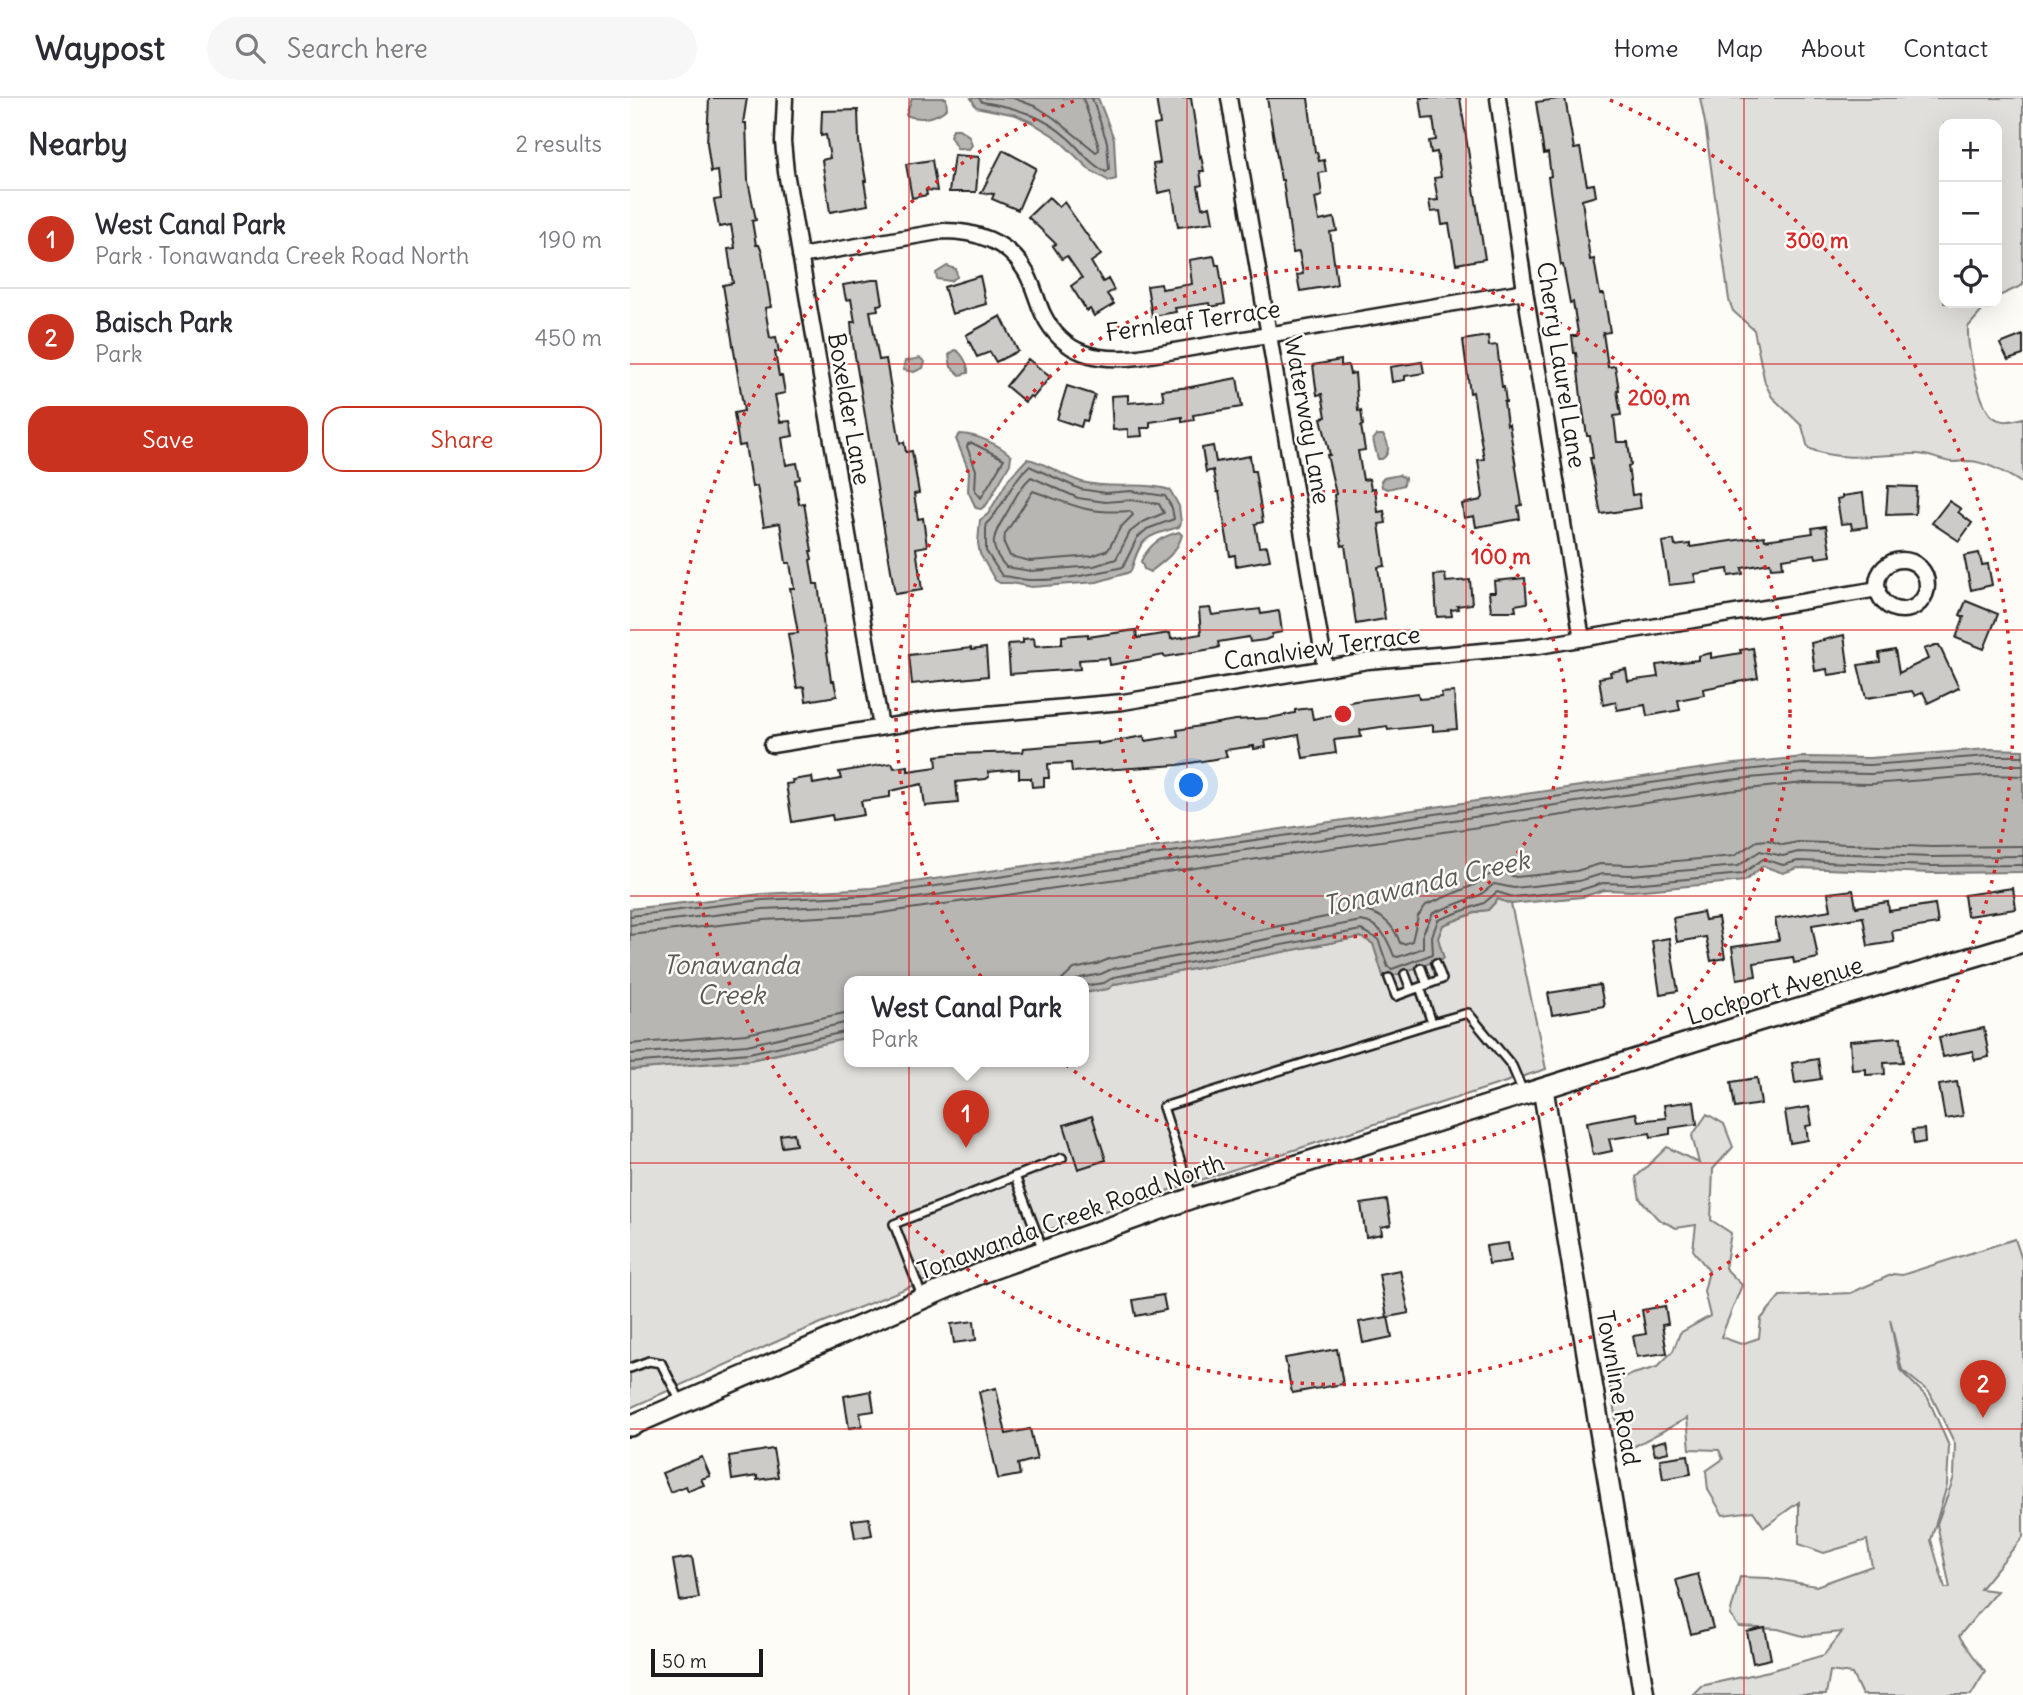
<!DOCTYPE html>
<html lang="en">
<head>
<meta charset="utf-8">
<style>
	body { margin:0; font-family:Delius,sans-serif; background:#f7f7f7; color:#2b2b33 }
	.controls { position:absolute; right:21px; top:21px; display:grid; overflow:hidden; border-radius:14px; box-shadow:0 7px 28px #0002 }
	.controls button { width:63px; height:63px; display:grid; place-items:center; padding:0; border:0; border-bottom:2px solid #e1e1e2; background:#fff; color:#2b2b33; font:35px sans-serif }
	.scale { position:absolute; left:21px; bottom:18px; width:112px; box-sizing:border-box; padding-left:7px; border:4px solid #1c1c1c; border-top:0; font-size:19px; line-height:24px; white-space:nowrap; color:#1c1c1c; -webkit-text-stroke:5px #fdfcf7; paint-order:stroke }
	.you { position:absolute; left:562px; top:688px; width:24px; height:24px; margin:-18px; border:5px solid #fff; border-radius:50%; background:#1a73e8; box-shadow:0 0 0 10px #1a73e833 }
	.badge { display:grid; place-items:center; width:46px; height:46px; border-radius:50%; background:#c8321e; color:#fff; font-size:23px; font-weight:700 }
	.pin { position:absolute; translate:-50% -58px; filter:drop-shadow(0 2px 4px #0008) }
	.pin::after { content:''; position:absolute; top:37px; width:24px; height:21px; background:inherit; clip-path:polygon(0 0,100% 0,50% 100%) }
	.popup { position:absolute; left:214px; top:878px; width:245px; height:91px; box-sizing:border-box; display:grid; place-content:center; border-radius:14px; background:#fff; filter:drop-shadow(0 2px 5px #0005); font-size:23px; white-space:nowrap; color:#7c7c81 }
	.popup b { font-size:26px; color:#2b2b33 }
	.popup::after { content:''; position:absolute; left:50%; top:100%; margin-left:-14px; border:14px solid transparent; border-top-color:#fff }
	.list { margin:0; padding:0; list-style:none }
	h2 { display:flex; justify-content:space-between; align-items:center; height:91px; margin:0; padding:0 28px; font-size:30px }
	h2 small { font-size:23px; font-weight:400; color:#7c7c81 }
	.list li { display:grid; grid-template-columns:46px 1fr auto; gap:21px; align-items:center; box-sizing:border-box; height:98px; padding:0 28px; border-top:2px solid #e1e1e2 }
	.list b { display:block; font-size:26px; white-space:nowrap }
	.list p { margin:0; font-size:23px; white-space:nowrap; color:#7c7c81 }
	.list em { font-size:23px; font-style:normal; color:#7c7c81 }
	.actions { display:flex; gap:14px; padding:21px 28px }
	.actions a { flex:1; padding:16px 0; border:2px solid #c8321e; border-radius:21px; text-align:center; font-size:24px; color:#c8321e }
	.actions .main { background:#c8321e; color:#fff }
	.icon { flex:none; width:38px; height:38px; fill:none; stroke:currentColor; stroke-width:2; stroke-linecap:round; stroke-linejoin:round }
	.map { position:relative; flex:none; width:1393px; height:1597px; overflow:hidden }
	header { display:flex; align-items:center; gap:42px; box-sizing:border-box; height:98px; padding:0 35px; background:#fff; border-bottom:2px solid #e1e1e2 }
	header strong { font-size:33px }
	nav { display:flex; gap:38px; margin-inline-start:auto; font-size:24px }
	.search { width:490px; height:63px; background:#f7f7f7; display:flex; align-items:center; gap:18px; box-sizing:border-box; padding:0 24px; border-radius:38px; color:#7c7c81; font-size:26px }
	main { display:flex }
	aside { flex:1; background:#fff }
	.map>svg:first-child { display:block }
</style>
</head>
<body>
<header>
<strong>Waypost</strong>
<div class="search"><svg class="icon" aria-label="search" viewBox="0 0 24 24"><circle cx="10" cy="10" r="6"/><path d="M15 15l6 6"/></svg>Search here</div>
<nav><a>Home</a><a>Map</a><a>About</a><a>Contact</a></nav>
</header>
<main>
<aside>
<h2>Nearby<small>2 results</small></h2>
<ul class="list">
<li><span class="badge">1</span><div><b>West Canal Park</b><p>Park · Tonawanda Creek Road North</p></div><em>190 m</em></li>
<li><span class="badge">2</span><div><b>Baisch Park</b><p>Park</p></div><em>450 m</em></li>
</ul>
<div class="actions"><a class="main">Save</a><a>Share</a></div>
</aside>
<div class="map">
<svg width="1393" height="1597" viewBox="0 0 1393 1597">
	<rect width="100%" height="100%" fill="#fdfcf7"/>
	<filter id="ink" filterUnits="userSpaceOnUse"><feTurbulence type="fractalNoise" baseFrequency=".0143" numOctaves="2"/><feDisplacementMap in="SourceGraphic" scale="14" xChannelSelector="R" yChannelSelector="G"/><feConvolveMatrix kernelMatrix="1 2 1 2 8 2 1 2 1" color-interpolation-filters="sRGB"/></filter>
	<g filter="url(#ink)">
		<path fill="#e0dfdb" stroke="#7e7e7c" stroke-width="2" fill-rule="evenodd" d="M1070 0H1393V187L1367 199V26H1314V205H1359L1338 229C1337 248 1348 305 1362 318 1371 326 1383 323 1393 320V386C1378 376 1357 364 1339 363 1333 363 1328 364 1322 364 1310 363 1299 356 1286 356 1252 356 1210 365 1178 350L1172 328 1142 299 1135 285 1124 232 1103 213 1099 202 1075 25Z
			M868 801 881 806 916 971 431 1127 157 1239 0 1310V972L120 962 219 940V964H453V895L477 891 485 886 731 839 743 845 754 880 808 840 813 827 850 813 858 812Z
			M1077 1016 1094 1026 1103 1049 1083 1071 1081 1122 1101 1135 1095 1170 1112 1187 1091 1239 1111 1246 1129 1240 1131 1221 1150 1198 1221 1195 1263 1176 1272 1177 1385 1141 1393 1165V1439L1350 1491 1367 1493 1329 1538 1355 1574 1341 1597H1232L1222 1576 1200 1573 1196 1597H1062L1071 1588 1139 1573 1194 1557 1212 1534 1173 1538 1148 1531 1109 1529 1100 1517 1110 1479 1138 1480 1186 1488 1242 1468 1237 1442 1194 1455 1169 1446V1404L1134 1429 1123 1413 1093 1417 1078 1392 1076 1373 1093 1361 1089 1352 1060 1351 1057 1320 992 1355 979 1283 1027 1269 1043 1253 1050 1235 1080 1218 1074 1193 1079 1173 1063 1152 1066 1127 1046 1130 1028 1121 1010 1101 1006 1079 1037 1049 1069 1065 1062 1038ZM1260 1221 1272 1272 1300 1295 1325 1346 1324 1379 1307 1426 1320 1490H1315L1301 1442 1317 1387 1319 1348 1298 1300 1270 1272Z"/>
		<path fill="#b7b6b2" stroke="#797876" stroke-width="2" d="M282 0H316L317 10C307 20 289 23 276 17Z
			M341 0H468L484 41 486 81 479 83 460 72 427 40 401 24 386 17 346 9Z
			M323 31H329L339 38 342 47 339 51 327 50 320 38Z
			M317 168 326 171 327 179 320 183 307 181 306 175Z
			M325 252C332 254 339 268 338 275L330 277 321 269 319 257Z
			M290 260 295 264 293 270 284 274 273 272 275 263Z
			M330 336C345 336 371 347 381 358L380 366 357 406 351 411 346 410 338 393 339 373 326 341Z
			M747 337H753C759 345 761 355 752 361H748L743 342Z
			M397 361C416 364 433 379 452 384 481 392 511 383 540 392L549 408 551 425 549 429C515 439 511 438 501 473L497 475 467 484 401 489 381 485H370L365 482 350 456 348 445 350 422 358 416 379 380Z
			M769 377 775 380 774 387 758 391 752 389 751 383 754 380Z
			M549 434 552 437C547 455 534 463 520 474L514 471 511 463C520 446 530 439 549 434Z
			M1358 651 1393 652V774L1301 775 1168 770 1153 775 1133 768 1115 783 1002 793 974 792 952 799 881 806 868 801 858 812 850 813 813 827 808 840 814 860 754 881 743 846 731 839 485 886 478 891 453 895V884H219V940L120 962 0 972V811L132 796 242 790 1096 667 1173 659 1240 660Z"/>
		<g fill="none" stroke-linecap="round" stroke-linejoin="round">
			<path stroke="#5a5a58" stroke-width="2" d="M349 0 352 4C385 9 414 18 439 41 451 52 461 67 476 74L479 71 477 44 462 0
				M383 0 407 9 424 20 466 54 469 52 468 46 453 0
				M342 345 374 361 351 400 345 392 346 372 337 349 338 346Z
				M399 368 450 391 476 395 501 393 535 398 542 410 544 421 517 431 507 440 493 469C463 476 431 483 399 482 390 482 382 478 372 478L356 453V426C374 410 380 384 399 368Z
				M401 379 448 400 475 404 501 402 529 406 534 415 513 424 500 434 486 461 464 468 401 473 376 469C354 445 366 434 379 411 385 399 391 388 401 379Z
				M403 393C443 407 455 416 500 413L503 417 490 430 478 452 462 458 400 463 380 458 374 445 375 436Z
				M0 818 132 802 243 797 1097 674 1173 666 1240 667 1358 658H1393
				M0 827 133 811 244 806 1098 682 1174 675 1241 676 1359 667H1393
				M0 837 134 822 245 816 1099 693 1174 685 1241 686 1359 677 1393 678
				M430 884 444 871 467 866 479 861 727 813C748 812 764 826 770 845L774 846 782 843 788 818 796 807 844 787 861 776 872 775 886 779 946 773 970 766 1001 767 1104 758 1127 743 1138 742 1153 747 1168 744 1302 749 1393 748
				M443 884 450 880 471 876 482 871 731 823C751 826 757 840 764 858L768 859 793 850V835L803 815 850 797 864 786 884 790 949 783 972 776 1001 777 1108 768 1130 753 1153 758 1168 754 1301 759 1393 758
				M453 888 474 885 484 879 731 832 748 841 758 869 762 871 803 856 802 838 808 822 854 805 867 794 883 799 950 792 973 785 1002 786 1112 776 1133 761 1153 767 1168 763 1301 768 1393 767
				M0 946 116 936 219 914
				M0 956 117 947 219 924
				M0 965 119 955 219 933"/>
		</g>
		<path fill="#cccbc8" stroke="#1c1c1c" stroke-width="2" d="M79 0H117L113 25H116L118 83 126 122 122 123 126 147H129L132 154 141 209 135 210 140 240 146 239 149 254H145L149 278H152L155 295 145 297 150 324 160 323 163 338 152 340 156 367 167 365 170 381 165 382 169 406 174 405 182 453H180L182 461 180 462 184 486H188L201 583H204L207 598 176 603 174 589 167 590 158 536 168 535 160 490H164L160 465H156L150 425 134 428 127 388 122 389 115 347 109 348 104 315 114 313 93 187 103 185 98 151 105 150 101 127 89 129 87 117 84 102 91 101 88 73 81 74 77 45Z
			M526 0H561L570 59 571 58 574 73H570L572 87 568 88 572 110 580 108 583 124 548 129 542 92 528 95 523 66 530 65 524 27 530 26Z
			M637 0H678L685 54H687L689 63 694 62 696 74 689 75 692 98 685 100 689 123 704 120 707 133 700 134 707 186 701 188 670 193 667 177 673 176 669 154 663 155 653 82H651Z
			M790 0H830L855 161 826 166 819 126 812 127 810 113 801 114 799 103 808 102 804 80 811 79 807 54 801 55 799 43 806 42 803 20 793 21Z
			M935 0 944 51 950 50 957 87 964 86 966 98 952 102 957 139 960 162 964 161 970 196H974L980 234 973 235 978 269 985 268 989 292H987L991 317 984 318 987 344H998L1001 367 998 368 1002 397 1009 396 1011 410 971 416 960 360H963L960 338H957L951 299 946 255H944L942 238H947L948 235 943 204 940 205 933 167H931L918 79 921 78 918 55 914 56 906 4Z
			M228 12 229 43 236 83H234L238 107 200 114 192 62 200 60 196 37 191 38 192 13Z
			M373 52 406 70 388 112 362 101 364 96 351 95Z
			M324 57 349 59 346 94H319Z
			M302 62 307 93 296 92 297 97 282 100 276 66Z
			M419 99 429 109 434 104 471 157 461 164 473 184 478 181 484 192 477 196 484 206 464 218 460 211 457 213 441 188 452 180 437 158 432 161 423 148 426 146 398 119Z
			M584 158 586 167H589L595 206 580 209 579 205 545 210 546 214 522 218 517 188 531 186 532 191 562 186 559 162Z
			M350 178 356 206 322 216 314 189Z
			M242 182H249L253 206 247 207 248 212 240 213 249 262 256 261 270 345 274 344 276 354 282 353 289 395 284 396 288 421 293 420 297 448 286 450 292 492 265 496 223 246 221 224H225L221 201 216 202 213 187Z
			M371 218 388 253 366 264 360 254 347 259 336 237Z
			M1393 237V257L1378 262 1370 246Z
			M858 238 859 248 867 247 872 289H874L876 304H874L877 327 879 326 892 407 888 408 890 421 846 429 844 418 834 420 832 406 851 402 853 399 848 362 854 361 843 294 840 295 833 242Z
			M398 261 420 279 403 300 400 298 395 304 376 288Z
			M711 262V268L718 267 720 276 725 275 728 313 731 312 733 327 731 328 735 352 728 353 733 382 739 381 741 391 745 390 748 414 754 413 756 425 749 426 755 468 748 469 755 521 726 526 715 447 712 448 708 428 704 397 706 396 697 357H700L691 320 696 319 692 296 687 297 683 267Z
			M792 264 794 275 775 278V282L762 284 760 269Z
			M607 280 612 309 563 317 564 322 552 324V319L520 324V330H511L512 338 498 339V331L483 332 481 298 498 297V305L534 302 532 292 561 289Z
			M437 288 465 297 457 323 453 322 451 329 427 321Z
			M583 348 586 364 620 358 622 373H625L633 424 625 426 629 449 637 448 640 462 606 468 605 457 600 458 589 394H587L583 372 576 374 572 350Z
			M1258 388 1287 389 1285 416 1256 417Z
			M1233 395 1237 429 1222 431 1221 425 1211 426 1207 401 1212 400V398Z
			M1319 403 1331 411 1328 414 1342 425 1329 443 1302 425Z
			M1196 428 1201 458 1186 460 1185 456 1152 461 1153 469 1141 470 1140 465 1112 470 1113 476 1099 478 1098 471 1064 476 1066 484 1039 487 1032 444 1044 442 1045 448 1060 446V449L1134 438 1135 442 1183 435 1182 430Z
			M1349 455 1352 467 1358 466 1362 487 1341 492 1334 458Z
			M815 476 816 484 840 482 842 506 827 508 828 511 821 512 822 518 807 519 804 477Z
			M895 480 897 505 885 507 886 513H861L859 494H865L864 483Z
			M1336 503 1368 516 1354 551 1326 540 1334 519 1330 517Z
			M580 510 582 517 630 511 631 516 649 513 652 534 642 536V539L635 542 620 544 619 539 588 544 589 549 587 550 535 559 534 557 480 567 479 560 449 562 450 571 380 576 378 546 393 545V541L404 540 405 548 432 546V538L458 536V539L506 532 507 540 540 535 541 541 571 536 569 511Z
			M1214 537 1219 574 1198 577 1197 571 1185 573 1181 545Z
			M1305 547H1309L1329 590 1298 605 1293 594 1285 598 1282 593 1236 600 1228 567 1250 564 1249 555 1265 552 1269 575 1298 561 1294 551Z
			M341 550V552L356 550 358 578 282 586 279 557Z
			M1123 550 1128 580 1073 591 1074 597 1048 602 1050 612 1017 618 1015 607 987 612 986 604 973 607 969 580 981 578 980 574 996 571 998 583 1028 579 1026 567 1068 562V558L1081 555V560L1111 555 1110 552Z
			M824 594 827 631 803 633V627L758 632 757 628 730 632 731 639 704 642 706 655 673 660 669 637 635 643 636 649 624 651V648L595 652 597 659 548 667 442 674 441 665 418 666 419 680H414V688L402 689 401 680H389V671L358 674 359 679 356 681 326 684 328 705 295 708 292 686 260 693V699L231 703 234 717 203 722 202 717 162 724 156 686 163 685 162 682 182 679 183 686 211 681 209 674 262 665 264 670 278 668V673L307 669 306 658 323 656 393 654 394 650 468 644V646L514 638 515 643 548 638 547 632 605 622 640 620 665 615V612L681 610 683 621 713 615 712 606 725 603 788 595 789 601 812 599 811 595Z
			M1383 790 1386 811 1337 818 1334 797Z
			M1223 792 1226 809 1258 804 1259 813 1305 806 1308 826 1262 833 1264 844 1238 848 1233 819 1182 827 1188 860 1164 865 1163 859 1124 865 1126 878 1107 881 1102 849 1149 842 1145 821 1201 812 1198 795Z
			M1073 814 1075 822 1088 820 1095 860 1081 863 1076 839 1047 844 1043 820Z
			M1039 840 1048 893 1030 896 1022 843Z
			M970 887 974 908 922 917 918 895Z
			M1354 930 1359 959 1344 962 1343 953 1313 959 1309 939Z
			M1271 939 1273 964 1254 965 1255 976 1236 977V971L1222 972 1220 943Z
			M1188 961 1191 981 1165 985 1162 965Z
			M1127 980 1131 1006 1105 1010 1101 984Z
			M1327 984 1333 1018 1315 1021 1309 987Z
			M1064 1003 1067 1026 1040 1030V1036L1021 1039 1020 1035 979 1041 982 1053 963 1057 957 1024 1006 1015 1008 1023 1036 1020 1034 1007Z
			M1179 1009 1182 1027 1176 1028 1178 1042 1160 1045 1155 1013Z
			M462 1018 476 1062 448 1071 434 1027Z
			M1294 1031 1295 1044 1284 1046 1282 1032Z
			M164 1035 166 1047 152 1049 150 1037Z
			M757 1102 761 1127 751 1129 752 1136 736 1139 731 1106Z
			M878 1145 881 1163 859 1166 856 1148Z
			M770 1172 779 1215 758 1219 762 1239 733 1245 729 1224 757 1219 749 1176Z
			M533 1197 536 1212 506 1218 503 1202Z
			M1035 1208 1038 1226 1032 1227 1037 1255 1007 1259 1003 1238 1016 1236 1012 1212Z
			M344 1223 346 1242 324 1245 321 1226Z
			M707 1251 713 1286 662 1295 655 1260Z
			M366 1290 376 1336 400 1331 407 1361 388 1366 390 1377 368 1381 349 1294Z
			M241 1293 244 1313 230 1315 232 1328 219 1330 214 1298Z
			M1036 1342 1039 1354 1025 1357 1022 1346Z
			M143 1351 148 1379 127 1382V1378L102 1382 99 1358Z
			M1058 1357 1061 1376 1033 1381 1030 1361Z
			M72 1359 80 1378 71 1381 74 1387 58 1393 56 1388 40 1394 32 1375Z
			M239 1420 242 1437 225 1440 222 1422Z
			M62 1459 69 1500 50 1503 43 1462Z
			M1068 1476 1083 1530 1061 1536 1046 1482Z
			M1135 1530 1141 1561 1123 1565 1117 1534Z"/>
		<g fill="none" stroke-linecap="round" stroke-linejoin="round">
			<defs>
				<path id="lane" d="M791 870 797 887
					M775 876 781 892
					M759 880 766 898 812 881 806 865
					M790 889 802 925
					M385 1078 413 1152
					M562 1098 533 1009 802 925 838 915 882 968 894 996
					M292 1198 264 1126 432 1060
					M0 1270 19 1263 31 1265 51 1304"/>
				<path id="street" d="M155 0 153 44 156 74 251 629
					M599 0 695 569
					M868 0 895 193 952 541
					M170 158 314 133C345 133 377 143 394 171 403 184 406 201 413 216 433 257 468 264 509 259L895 193
					M1247 487a25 25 0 1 1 50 0a25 25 0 1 1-50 0Z
					M142 647 310 620 493 604 738 563 909 548 1248 491"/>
				<path id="secondary" d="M913 991 1014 1597
					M0 1328 354 1174 562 1100 1128 923 1393 844"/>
			</defs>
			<use href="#lane" stroke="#1c1c1c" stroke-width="12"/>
			<use href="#street" stroke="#1c1c1c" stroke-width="19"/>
			<use href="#secondary" stroke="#1c1c1c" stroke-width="24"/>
			<use href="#lane" stroke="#fdfcf7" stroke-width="7"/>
			<use href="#street" stroke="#fdfcf7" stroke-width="14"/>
			<use href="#secondary" stroke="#fdfcf7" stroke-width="19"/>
		</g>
	</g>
	<path fill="none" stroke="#d62828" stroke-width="2" stroke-opacity="0.55" d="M279 0V1597M557 0V1597M836 0V1597M1114 0V1597M0 266H1393M0 532H1393M0 798H1393M0 1065H1393M0 1331H1393"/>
	<g fill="none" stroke="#d62828" stroke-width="3.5" stroke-dasharray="3.5 7">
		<circle cx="713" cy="616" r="223"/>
		<circle cx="713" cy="616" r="447"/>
		<path d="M980 2A670 670 0 1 1 446 2"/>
	</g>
	<g text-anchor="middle" stroke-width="5" stroke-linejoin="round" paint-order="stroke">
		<g font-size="24" fill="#1c1c1c" stroke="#fdfcf7">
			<text transform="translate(563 223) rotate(-8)" y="8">Fernleaf Terrace</text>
			<text transform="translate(931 267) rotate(81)" y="8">Cherry Laurel Lane</text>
			<text transform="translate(219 311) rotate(80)" y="8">Boxelder Lane</text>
			<text transform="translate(677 322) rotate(80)" y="8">Waterway Lane</text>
			<text transform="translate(692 550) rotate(-8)" y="8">Canalview Terrace</text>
			<text transform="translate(1145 893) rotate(-17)" y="8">Lockport Avenue</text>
			<text transform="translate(441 1119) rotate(-20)" y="8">Tonawanda Creek Road North</text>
			<text transform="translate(988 1290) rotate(80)" y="8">Townline Road</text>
		</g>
		<g font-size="26" font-style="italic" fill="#5a5a58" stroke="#fdfcf7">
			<text transform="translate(796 785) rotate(-13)" y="9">Tonawanda Creek</text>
			<text x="101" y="876">Tonawanda<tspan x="101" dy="30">Creek</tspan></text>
		</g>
	</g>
	<circle cx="713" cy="616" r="10" fill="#d62828" stroke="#fdfcf7" stroke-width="3.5"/>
	<g font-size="21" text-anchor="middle" font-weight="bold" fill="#d62828" stroke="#fdfcf7" stroke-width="5" stroke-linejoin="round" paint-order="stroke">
		<text x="1187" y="150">300 m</text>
		<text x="1029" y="307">200 m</text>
		<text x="871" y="466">100 m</text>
	</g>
</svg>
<div class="controls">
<button>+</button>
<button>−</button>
<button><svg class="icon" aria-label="locate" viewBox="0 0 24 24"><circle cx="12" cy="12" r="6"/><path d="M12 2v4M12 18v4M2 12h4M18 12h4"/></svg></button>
</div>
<div class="scale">50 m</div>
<div class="you"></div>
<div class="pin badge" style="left:336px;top:1050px">1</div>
<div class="popup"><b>West Canal Park</b>Park</div>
<div class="pin badge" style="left:1353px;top:1320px">2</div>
</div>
</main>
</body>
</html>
